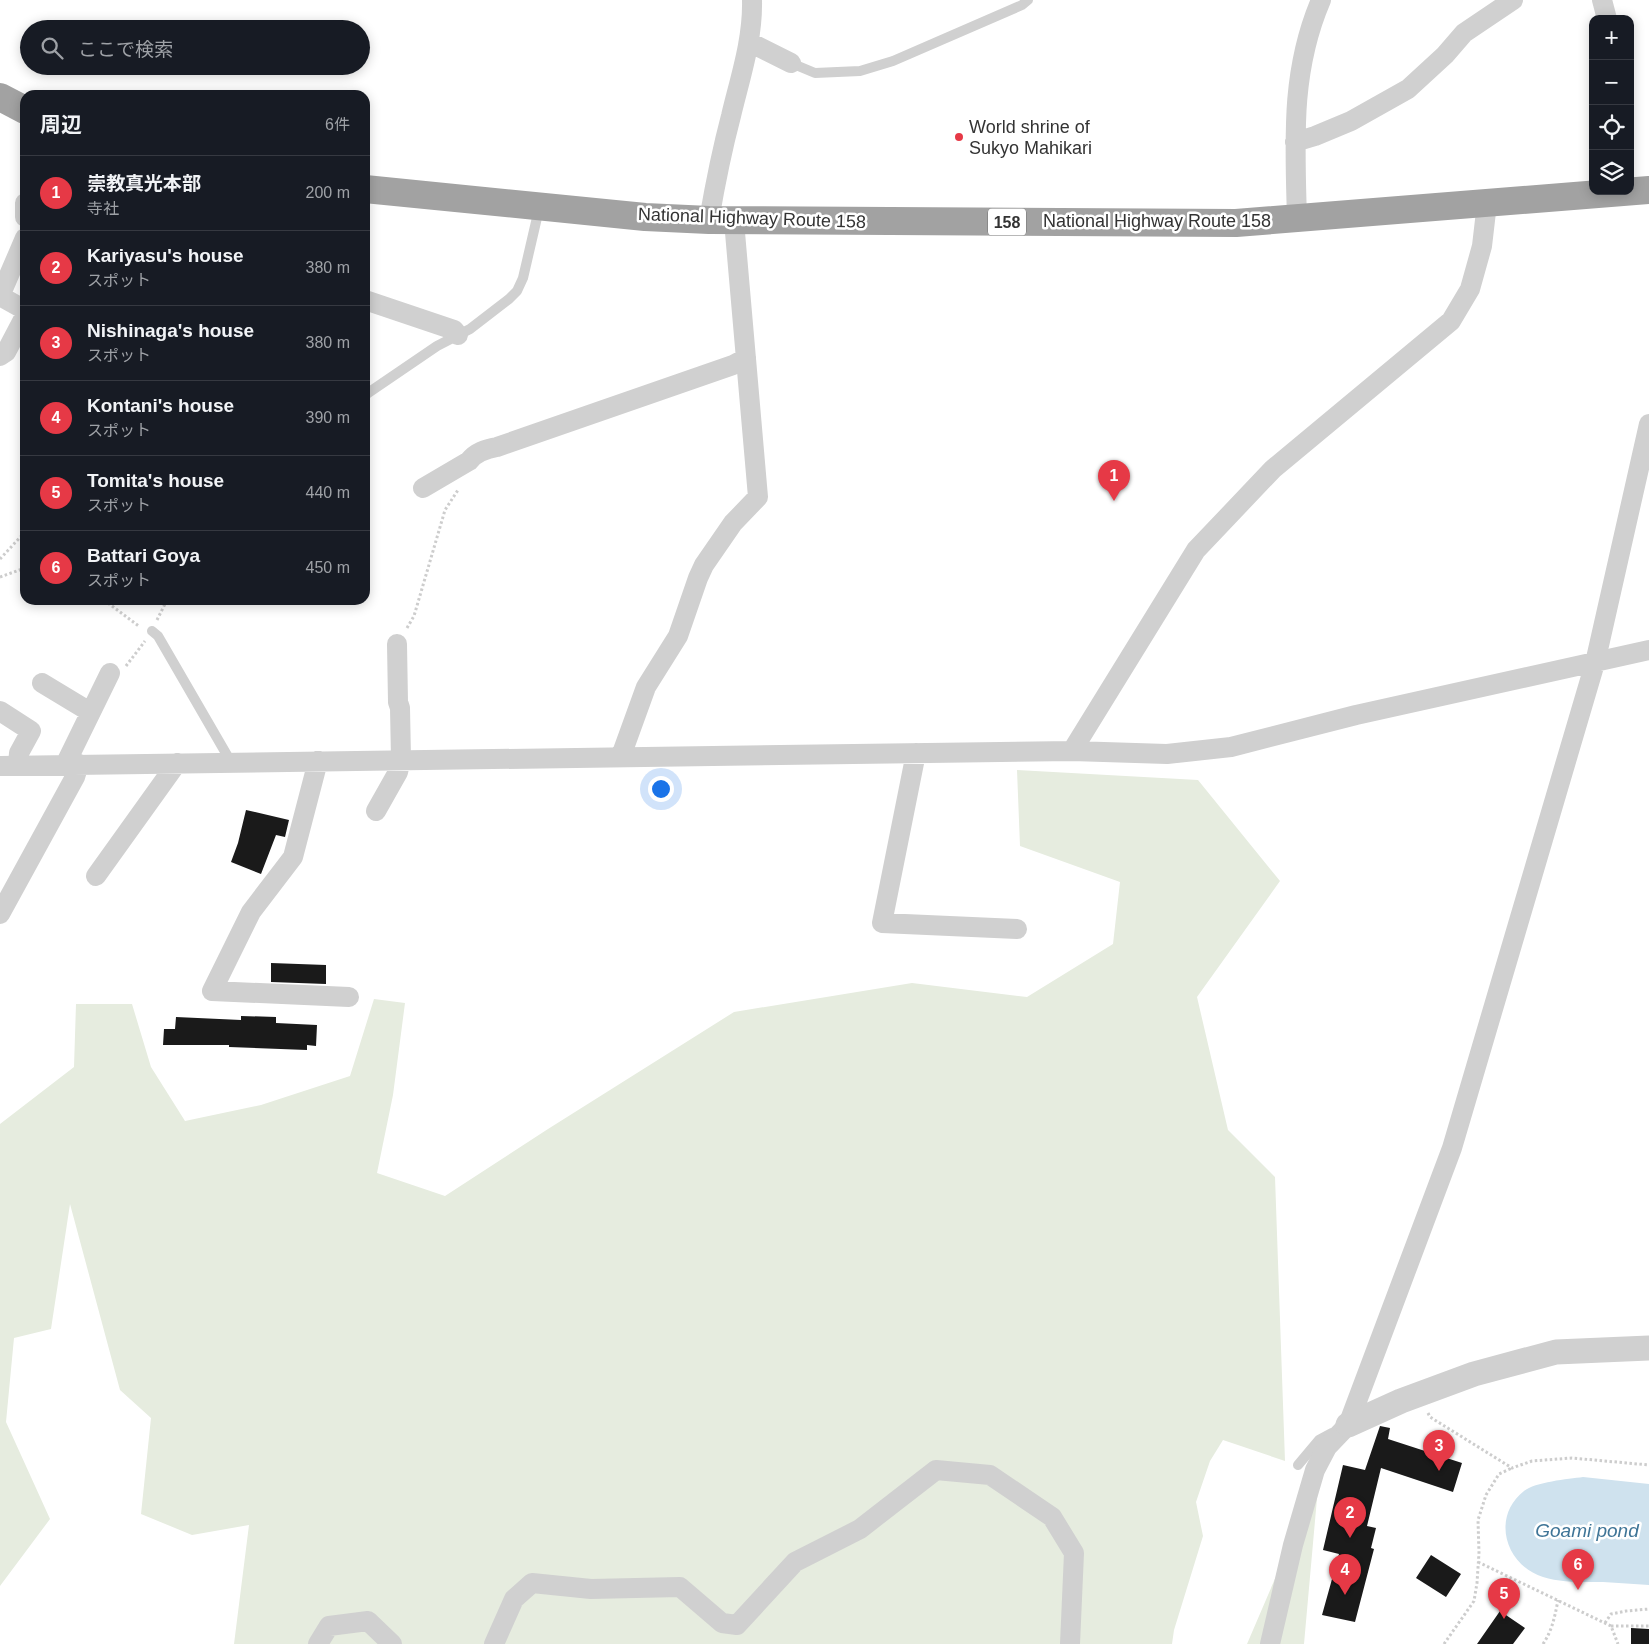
<!DOCTYPE html>
<html lang="ja">
<head>
<meta charset="utf-8">
<style>
	body { margin:0; font-family:Helvetica,"Noto Sans JP",sans-serif; background:#20242c; color:#f1f3f6 }
	.controls { position:absolute; right:15px; top:15px; display:grid; overflow:hidden; border-radius:10px; box-shadow:0 2px 12px #0003 }
	.controls button { width:45px; height:45px; display:grid; place-items:center; padding:0; border:0; border-bottom:1px solid #363941; background:#171b24; color:#f1f3f6; font:25px sans-serif }
	.you { position:absolute; left:660px; top:788px; width:18px; height:18px; margin:-12px; border:4px solid #fff; border-radius:50%; background:#1a73e8; box-shadow:0 0 0 8px #1a73e833 }
	.badge { display:grid; place-items:center; width:32px; height:32px; border-radius:50%; background:#e63946; color:#fff; font-size:16px; font-weight:700 }
	.pin { position:absolute; translate:-50% -41px; filter:drop-shadow(0 1px 2px #0008) }
	.pin::after { content:''; position:absolute; top:26px; width:18px; height:15px; background:inherit; clip-path:polygon(0 0,100% 0,50% 100%) }
	.list { margin:0; padding:0; list-style:none }
	h2 { display:flex; justify-content:space-between; align-items:center; height:65px; margin:0; padding:0 20px; font-size:21px }
	h2 small { font-size:16px; font-weight:400; color:#9ea1a6 }
	.list li { display:grid; grid-template-columns:32px 1fr auto; gap:15px; align-items:center; box-sizing:border-box; height:75px; padding:0 20px; border-top:1px solid #363941 }
	.list b { display:block; font-size:19px; white-space:nowrap }
	.list p { margin:0; font-size:16px; white-space:nowrap; color:#9ea1a6 }
	.list em { font-size:16px; font-style:normal; color:#9ea1a6 }
	.icon { flex:none; width:28px; height:28px; fill:none; stroke:currentColor; stroke-width:2; stroke-linecap:round; stroke-linejoin:round }
	.map { position:relative; flex:none; width:1649px; height:1644px; overflow:hidden }
	.search { position:absolute; background:#171b24; box-shadow:0 2px 12px #0003; left:20px; top:20px; width:350px; height:55px; display:flex; align-items:center; gap:12px; box-sizing:border-box; padding:0 18px; border-radius:28px; color:#9ea1a6; font-size:19px }
	.panel { position:absolute; background:#171b24; box-shadow:0 2px 12px #0003; left:20px; top:90px; width:350px; height:515px; border-radius:15px }
	.map>svg:first-child { display:block }
</style>
</head>
<body>
<div class="map">
<svg width="1649" height="1644" viewBox="0 0 1649 1644">
	<rect width="100%" height="100%" fill="#fff"/>
	<path fill="#e6ecdf" d="M1017 770 1198 780 1280 881 1197 997 1228 1130 1275 1177 1285 1461 1223 1440 1210 1461 1196 1502 1203 1536 1174 1630 1172 1644H234L249 1525 192 1535 141 1514 151 1418 120 1390 70 1204 51 1329 14 1338 6 1422 50 1519 0 1586V1124L74 1067 76 1004H132L151 1067 185 1121 261 1105 350 1076 374 999 405 1003 393 1095 377 1173 445 1196 548 1129 734 1012 912 983 1027 997 1113 944 1120 882 1020 846Z
		M1319 1476 1304 1644H1247Z"/>
	<path fill="#cfe2ee" d="M1583 1477 1649 1484V1585C1634 1584 1619 1583 1603 1582 1584 1582 1562 1583 1543 1577 1505 1565 1491 1517 1524 1491 1535 1482 1568 1479 1583 1477Z"/>
	<path fill="#1a1a1a" d="M246 810 289 820 285 837 276 835 261 874 231 862 238 843Z
		M271 963 326 965V984L271 982Z
		M241 1016 276 1017V1023L317 1025 316 1046 307 1045V1050L229 1047V1045H163L164 1029H175L176 1017 241 1020Z
		M1380 1426 1390 1428 1388 1439 1462 1463 1453 1492 1381 1468 1367 1526 1376 1528 1371 1548 1374 1549 1355 1622 1322 1615 1339 1554 1323 1550 1343 1465 1365 1470Z
		M1431 1555 1461 1574 1446 1597 1416 1578Z
		M1500 1611 1525 1628 1513 1644H1477Z
		M1631 1628 1649 1629V1644H1631Z"/>
	<g fill="none" stroke-linecap="round" stroke-linejoin="round">
		<path stroke="#cdcdcd" stroke-width="3" stroke-dasharray="2.5 2.5" stroke-linecap="butt" d="M0 559 25 532
			M0 577 25 568
			M104 600 140 627
			M157 620 167 600
			M407 628 414 616 445 510 458 490
			M126 666 145 641
			M1428 1413 1430 1417 1512 1468 1532 1461 1572 1458 1649 1465
			M1478 1562 1611 1626 1618 1644
			M1605 1623 1611 1614 1626 1611 1649 1609
			M1611 1626H1649
			M1444 1644 1474 1601 1477 1583 1479 1553 1478 1520 1486 1495 1499 1474 1512 1468
			M1543 1644C1552 1631 1555 1616 1558 1600"/>
		<path stroke="#d0d0d0" stroke-width="10" d="M791 63 815 73 860 71 893 61 1022 5 1028 0
			M365 396 368 393 437 346 470 329 509 299 517 291 523 278 539 209
			M152 631 158 636 231 762
			M1298 1465 1319 1440 1332 1433"/>
		<path stroke="#d0d0d0" stroke-width="20" d="M1602 0 1607 19
			M749 42 791 63
			M1295 142 1315 136 1351 121 1408 89 1445 55 1464 33 1513 0
			M25 203V217
			M1297 219C1295 143 1290 72 1321 0
			M709 220C715 185 722 150 731 116 740 78 753 40 752 0
			M25 238 0 296 25 310
			M365 300 454 330 458 335
			M0 356 6 352 25 316
			M423 488 469 461C476 452 486 449 497 447L733 365 746 358
			M42 683 90 712
			M0 711 31 731 19 753 18 765
			M1072 751 1196 550 1273 469 1451 321 1470 289 1482 246 1487 203
			M916 753 882 923 1017 929
			M621 756 646 687 678 636 698 578 704 565 733 523 758 497 734 221
			M318 761 293 857 251 912 212 991 349 997
			M65 765 110 673
			M0 766 1072 751 1167 754 1231 747 1356 715 1649 650
			M376 811 398 772 401 759 400 708 398 702 397 644
			M96 876 177 763
			M0 914 75 777 79 764
			M318 1644 329 1626 368 1621 392 1644
			M494 1644 514 1599 532 1583 591 1589 680 1587 722 1623 737 1625 795 1562 860 1529 936 1470 990 1475 1052 1517 1074 1553 1070 1644
			M1270 1644 1293 1545 1315 1470 1327 1447 1348 1425 1452 1148 1595 663 1649 424"/>
		<path stroke="#d0d0d0" stroke-width="25" d="M1348 1425 1401 1401 1474 1374 1556 1352 1649 1348"/>
		<path stroke="#a2a2a2" stroke-width="28" d="M0 97 25 110
			M365 189 645 217 709 220 1236 223 1649 190"/>
	</g>
	<circle fill="#e63946" stroke="#fff" stroke-width="2" cx="959" cy="137" r="5"/>
	<g text-anchor="middle" stroke-width="5" stroke-linejoin="round" paint-order="stroke">
		<rect fill="#fff" stroke="#707070" stroke-width="1" x="988" y="208.5" width="38" height="27" rx="4"/>
		<g font-size="16" font-weight="bold" fill="#333">
			<text x="1007" y="228">158</text>
		</g>
		<g font-size="18" fill="#333" stroke="#fff" text-anchor="start">
			<text x="969" y="133">World shrine of<tspan x="969" dy="21">Sukyo Mahikari</tspan></text>
		</g>
		<g font-size="18" fill="#333" stroke="#fff">
			<text transform="translate(752 218) rotate(2)" y="6">National Highway Route 158</text>
			<text x="1157" y="227">National Highway Route 158</text>
		</g>
		<g font-size="19" font-style="italic" fill="#3f7597" stroke="#fff">
			<text x="1587" y="1537">Goami pond</text>
		</g>
	</g>
</svg>
<div class="controls">
<button>+</button>
<button>−</button>
<button><svg class="icon" aria-label="locate" viewBox="0 0 24 24"><circle cx="12" cy="12" r="6"/><path d="M12 2v4M12 18v4M2 12h4M18 12h4"/></svg></button>
<button><svg class="icon" aria-label="layers" viewBox="0 0 24 24"><path d="M12 4l9 5-9 5-9-5zM3 14l9 5 9-5"/></svg></button>
</div>
<div class="you"></div>
<div class="pin badge" style="left:1114px;top:501px">1</div>
<div class="pin badge" style="left:1350px;top:1538px">2</div>
<div class="pin badge" style="left:1439px;top:1471px">3</div>
<div class="pin badge" style="left:1345px;top:1595px">4</div>
<div class="pin badge" style="left:1504px;top:1619px">5</div>
<div class="pin badge" style="left:1578px;top:1590px">6</div>
<div class="search"><svg class="icon" aria-label="search" viewBox="0 0 24 24"><circle cx="10" cy="10" r="6"/><path d="M15 15l6 6"/></svg>ここで検索</div>
<section class="panel">
<h2>周辺<small>6件</small></h2>
<ul class="list">
<li><span class="badge">1</span><div><b>崇教真光本部</b><p>寺社</p></div><em>200 m</em></li>
<li><span class="badge">2</span><div><b>Kariyasu's house</b><p>スポット</p></div><em>380 m</em></li>
<li><span class="badge">3</span><div><b>Nishinaga's house</b><p>スポット</p></div><em>380 m</em></li>
<li><span class="badge">4</span><div><b>Kontani's house</b><p>スポット</p></div><em>390 m</em></li>
<li><span class="badge">5</span><div><b>Tomita's house</b><p>スポット</p></div><em>440 m</em></li>
<li><span class="badge">6</span><div><b>Battari Goya</b><p>スポット</p></div><em>450 m</em></li>
</ul>
</section>
</div>
</body>
</html>
